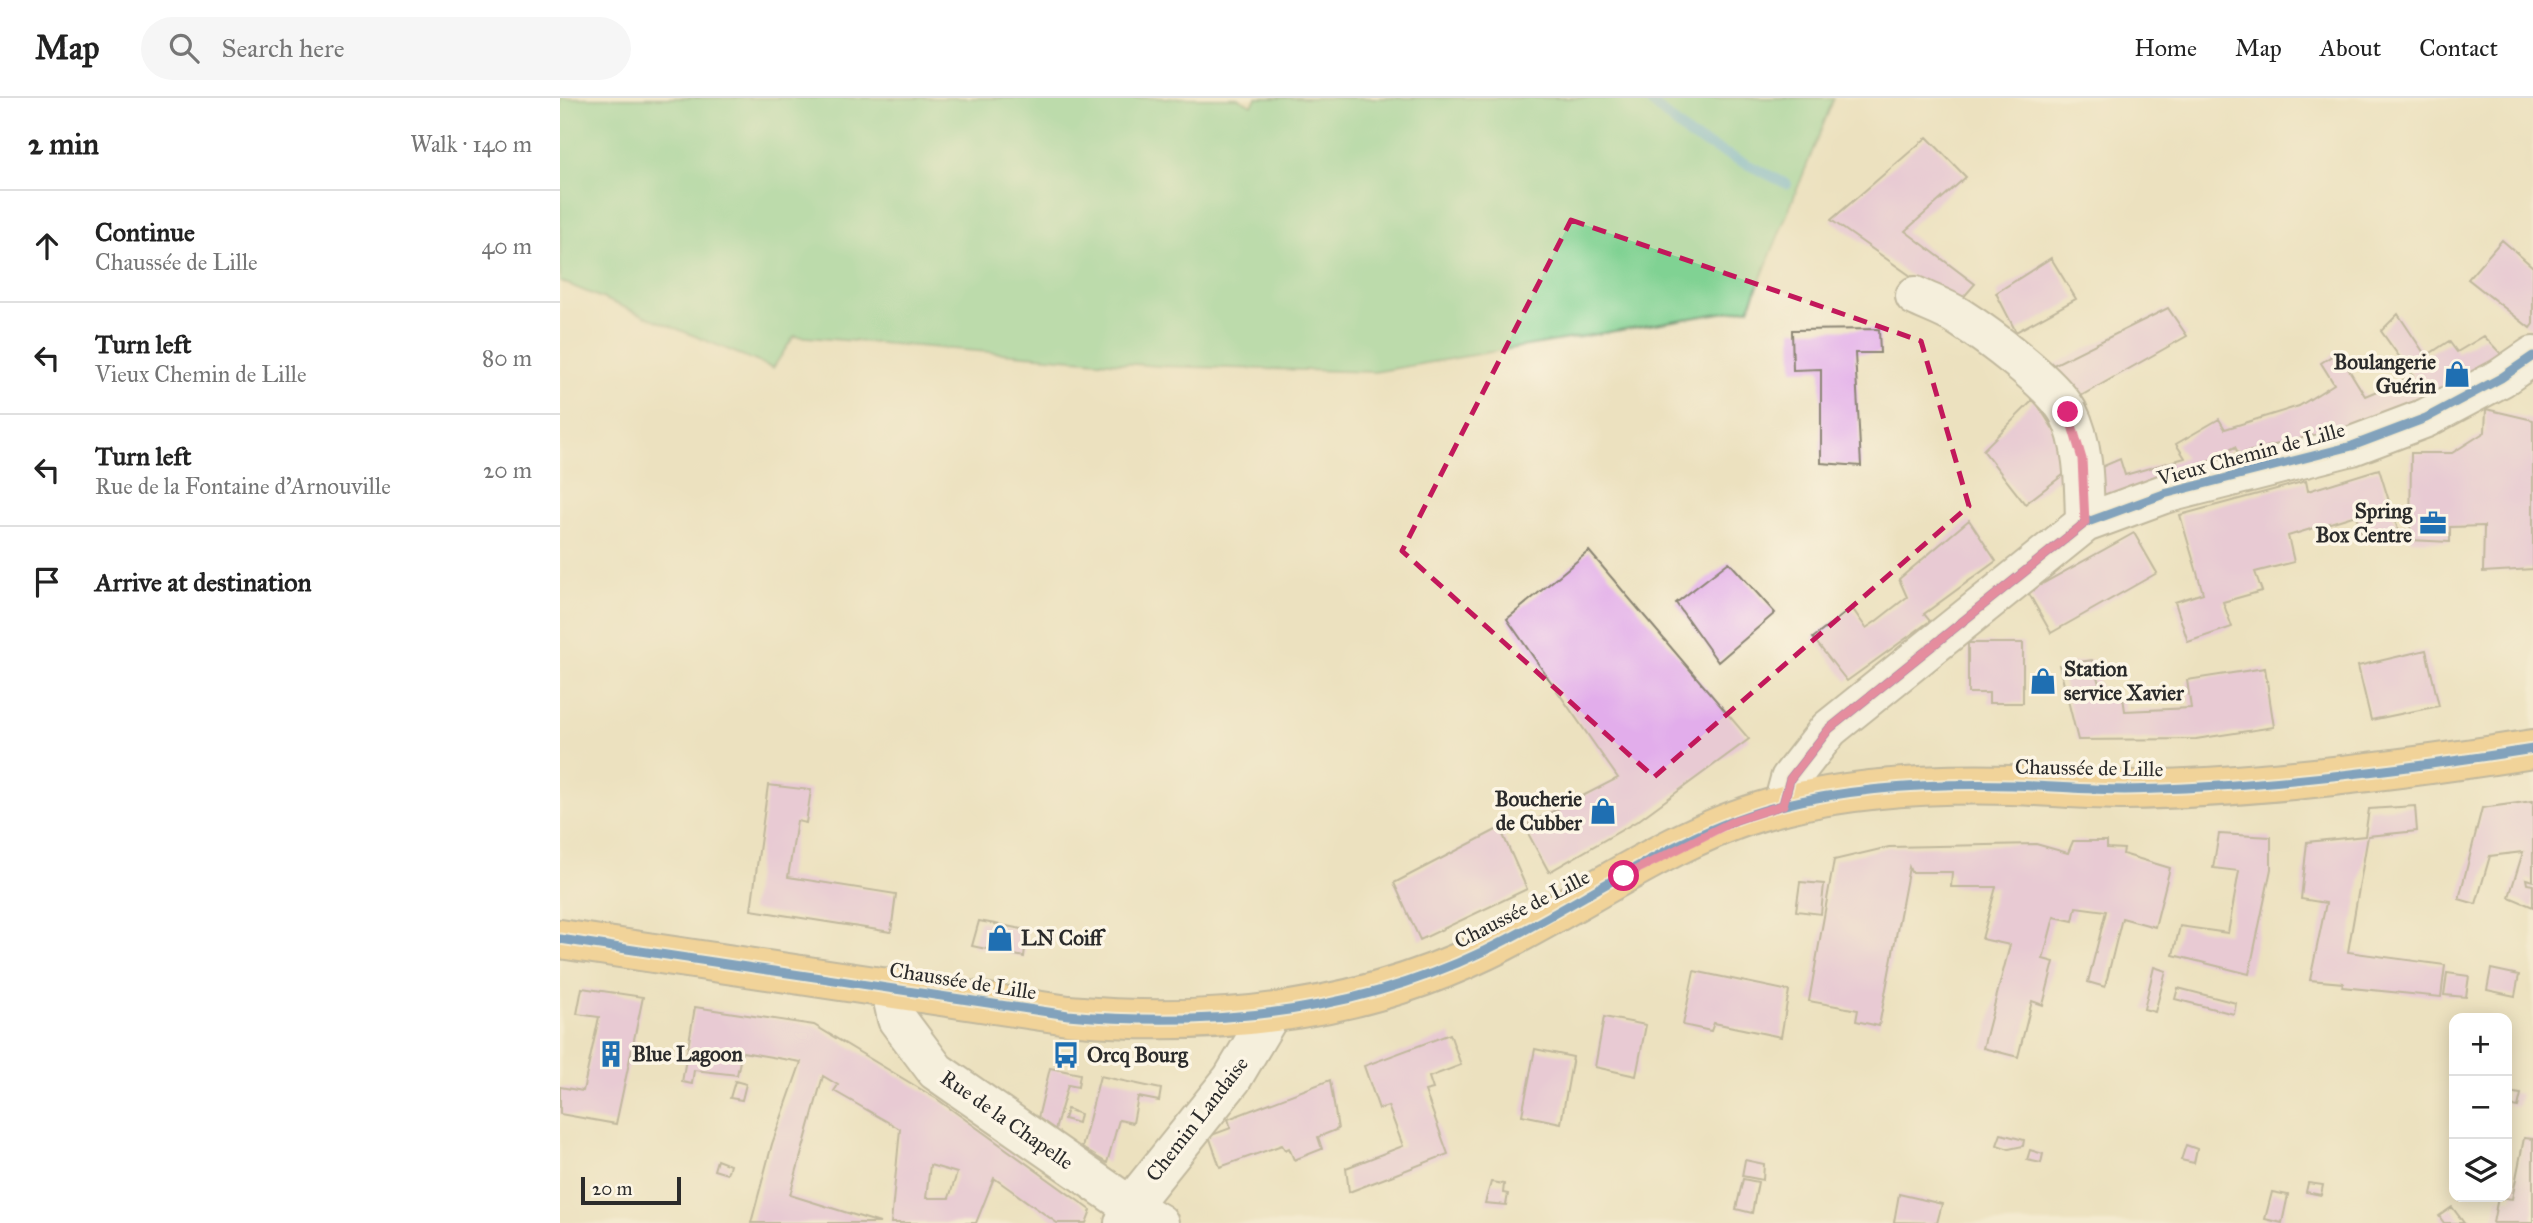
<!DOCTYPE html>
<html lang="en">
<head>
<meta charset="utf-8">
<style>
	body { margin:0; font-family:"IM FELL Great Primer",serif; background:#f6f6f6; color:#222 }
	.controls { position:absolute; right:21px; bottom:21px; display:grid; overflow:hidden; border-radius:14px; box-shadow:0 4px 18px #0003 }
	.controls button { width:63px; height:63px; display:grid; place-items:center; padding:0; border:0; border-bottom:2px solid #e0e0e0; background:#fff; color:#222; font:35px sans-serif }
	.scale { position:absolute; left:21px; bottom:18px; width:100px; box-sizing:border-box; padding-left:7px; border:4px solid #2b2b2b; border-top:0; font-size:19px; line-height:24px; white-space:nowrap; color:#2b2b2b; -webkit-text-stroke:5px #fcf5e5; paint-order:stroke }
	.stop { position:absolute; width:21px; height:21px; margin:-16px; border:5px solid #db2777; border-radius:50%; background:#fff }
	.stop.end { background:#db2777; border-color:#fff; box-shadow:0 2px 7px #0008 }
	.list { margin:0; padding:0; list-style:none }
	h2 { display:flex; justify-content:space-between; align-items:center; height:91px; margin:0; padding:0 28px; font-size:30px }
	h2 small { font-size:23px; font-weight:400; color:#767676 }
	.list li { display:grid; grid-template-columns:46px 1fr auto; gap:21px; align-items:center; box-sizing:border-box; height:112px; padding:0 28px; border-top:2px solid #e0e0e0 }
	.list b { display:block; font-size:26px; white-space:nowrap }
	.list p { margin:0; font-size:23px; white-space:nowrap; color:#767676 }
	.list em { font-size:23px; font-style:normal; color:#767676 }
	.icon { flex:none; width:38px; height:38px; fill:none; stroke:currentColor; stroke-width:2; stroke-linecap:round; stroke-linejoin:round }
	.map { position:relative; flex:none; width:1973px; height:1125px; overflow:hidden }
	header { display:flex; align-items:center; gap:42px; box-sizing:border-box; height:98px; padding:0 35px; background:#fff; border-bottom:2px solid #e0e0e0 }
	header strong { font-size:33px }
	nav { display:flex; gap:38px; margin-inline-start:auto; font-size:24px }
	.search { width:490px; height:63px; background:#f6f6f6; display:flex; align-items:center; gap:18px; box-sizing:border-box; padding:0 24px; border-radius:38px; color:#767676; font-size:26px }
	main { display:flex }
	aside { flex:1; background:#fff }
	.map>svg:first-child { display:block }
</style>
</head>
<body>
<header>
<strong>Map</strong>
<div class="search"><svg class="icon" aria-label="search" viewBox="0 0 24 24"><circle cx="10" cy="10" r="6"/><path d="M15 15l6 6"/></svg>Search here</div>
<nav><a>Home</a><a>Map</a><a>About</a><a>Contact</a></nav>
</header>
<main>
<aside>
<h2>2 min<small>Walk · 140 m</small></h2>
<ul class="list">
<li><svg class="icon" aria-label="ahead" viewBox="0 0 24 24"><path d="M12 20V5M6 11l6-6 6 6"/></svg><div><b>Continue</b><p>Chaussée de Lille</p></div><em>40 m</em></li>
<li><svg class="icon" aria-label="left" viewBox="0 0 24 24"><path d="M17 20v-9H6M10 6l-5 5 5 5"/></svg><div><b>Turn left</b><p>Vieux Chemin de Lille</p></div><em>80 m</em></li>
<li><svg class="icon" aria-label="left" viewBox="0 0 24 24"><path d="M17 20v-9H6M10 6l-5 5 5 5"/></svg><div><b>Turn left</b><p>Rue de la Fontaine d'Arnouville</p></div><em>20 m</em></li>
<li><svg class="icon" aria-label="arrive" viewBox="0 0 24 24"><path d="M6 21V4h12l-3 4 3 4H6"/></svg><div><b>Arrive at destination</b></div></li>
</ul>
</aside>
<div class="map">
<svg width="1973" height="1125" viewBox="0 0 1973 1125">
	<rect width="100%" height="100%" fill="#fcf5e5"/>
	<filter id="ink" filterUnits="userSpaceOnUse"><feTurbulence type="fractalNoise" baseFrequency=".0143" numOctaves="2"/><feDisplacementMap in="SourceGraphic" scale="14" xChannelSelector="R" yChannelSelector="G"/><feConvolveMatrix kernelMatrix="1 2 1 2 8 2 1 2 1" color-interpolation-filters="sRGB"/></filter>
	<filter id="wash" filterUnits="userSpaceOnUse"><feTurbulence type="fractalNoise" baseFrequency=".00686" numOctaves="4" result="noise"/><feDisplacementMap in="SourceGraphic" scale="28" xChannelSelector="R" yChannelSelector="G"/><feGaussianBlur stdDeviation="1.57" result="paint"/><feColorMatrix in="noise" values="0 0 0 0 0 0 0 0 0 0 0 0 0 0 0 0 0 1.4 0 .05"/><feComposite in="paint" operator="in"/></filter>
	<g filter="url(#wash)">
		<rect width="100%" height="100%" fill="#ece1bf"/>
		<path fill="#80d293" stroke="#567e5f" stroke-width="2" d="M0 0H678L692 7 696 0H1274L1189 210 814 274 598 268 234 238 213 270 0 183Z"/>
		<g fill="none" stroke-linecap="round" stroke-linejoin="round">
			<path stroke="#58afd5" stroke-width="10" d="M1086 0 1130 38 1227 86"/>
		</g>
		<g id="blocks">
			<path fill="#e2adeb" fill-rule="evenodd" d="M1367 39 1406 79 1345 133 1415 186 1395 209 1271 122Z
				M1942 142 1973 169V226L1970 230 1908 181Z
				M1491 160 1516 201 1456 234 1436 195Z
				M1608 210 1627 238 1510 304 1483 272Z
				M1838 216 1866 258 1889 243 1897 254 1924 238 1942 257 1890 294 1686 371 1675 349 1629 375 1546 410 1532 373 1560 361 1565 377 1625 360 1616 346 1659 321 1665 331 1739 308 1774 286 1761 265 1778 254 1805 298 1853 278 1821 233Z
				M1319 231 1320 255H1295L1301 368 1261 365V271L1233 272 1232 232Z
				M1474 301 1516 367 1465 406 1423 352Z
				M1926 311 1973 322V471L1923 474 1924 428 1890 429V444L1850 442 1851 355H1892L1925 334Z
				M1819 371 1838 432 1804 443 1796 417 1728 438 1734 464 1695 474 1702 493 1663 504 1672 529 1628 544 1615 504 1643 495 1620 417 1746 383 1748 393Z
				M1409 422 1436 463 1364 516 1370 523 1287 583 1253 540 1292 510 1306 530 1315 524 1347 499 1339 481Z
				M1574 435 1597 475 1491 535 1468 494Z
				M1029 453 1189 641 1079 722 989 774 964 728 1058 680 947 521Z
				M1169 464 1215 515 1158 564 1116 505Z
				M1408 545H1463V605H1429V595H1408Z
				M1866 552 1879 608 1811 622 1798 568Z
				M1532 562 1543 599H1563L1565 613 1631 610 1627 582 1705 570 1714 629 1636 641 1518 642 1499 567Z
				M208 687 251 692 246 725 237 723 228 779 336 796 331 834 191 812Z
				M1973 703V783L1966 781 1967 786 1973 787V809L1949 799 1963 754 1930 758 1916 806 1899 801 1922 710Z
				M1855 708 1857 733 1808 738 1788 854 1885 867 1881 899 1782 889 1783 885 1750 882 1766 805 1741 801 1747 744 1805 738 1809 711Z
				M940 730 967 791 860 842 834 785Z
				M1659 736 1711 739V771L1689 876 1613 857 1620 828 1668 835 1679 773 1653 770Z
				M1513 743H1547V750L1564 751 1563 756 1610 770 1595 829 1562 820 1545 889 1528 884 1546 813 1516 809 1513 823 1494 819 1483 861 1494 864 1483 907 1472 903 1458 959 1423 950 1450 847 1422 841 1436 789H1391L1392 774H1351L1349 769 1319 928 1296 923 1298 912 1249 903 1274 762 1329 749 1476 746 1508 755Z
				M1240 784 1264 786 1261 816 1236 813Z
				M419 823 467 832 464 859 412 848Z
				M1594 869 1606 873 1595 914 1584 911Z
				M1931 871 1959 877 1955 898 1927 892Z
				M1134 873 1229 893 1221 939 1154 925 1151 933 1123 927Z
				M1887 875 1909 878 1906 899 1884 897Z
				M22 890 83 899 56 1026 0 1016V989L23 993 39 919 17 916Z
				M1618 890 1676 905 1674 916 1615 901Z
				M135 909 254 927 377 1001 531 1112 526 1125H497L434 1080 416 1125H331L340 1031 274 993 278 987 263 978 230 1097 320 1125H191L212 1046 241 964 182 954 177 977 134 972 132 986 122 984ZM370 1067 397 1075 389 1100H366Z
				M1044 919 1086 927 1076 978 1035 969Z
				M890 936 901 967 869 979 873 991 865 993 888 1056 789 1094 786 1070 843 1048 828 1008 819 1011 804 968Z
				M975 951 1013 959 1001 1025 962 1017Z
				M490 970 520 976 518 989 508 987 495 1032 478 1020Z
				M540 978 601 991 599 1003 578 999 573 1025 559 1022 547 1065 522 1050Z
				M770 982 778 1031 758 1039 762 1051 734 1062 729 1050 725 1052 722 1047 660 1069 649 1038 671 1030 668 1021Z
				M175 983 186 986 182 1002 170 1000Z
				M1947 994 1961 996 1958 1009 1947 1007Z
				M507 1011 520 1016 518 1025 504 1021Z
				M1441 1036 1464 1042 1463 1048 1449 1051 1437 1047Z
				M1964 1040 1973 1041V1125H1933L1938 1099 1952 1101Z
				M1626 1047 1637 1051 1634 1065 1621 1062Z
				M1470 1052 1483 1056 1481 1065 1467 1062Z
				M157 1062 170 1067 167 1076 154 1072Z
				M1185 1062 1204 1066 1203 1082 1182 1078Z
				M1183 1081 1198 1084 1192 1115 1176 1111Z
				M931 1084 944 1086 943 1095 948 1096 946 1107 925 1105Z
				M1748 1085 1763 1087 1761 1097 1746 1094Z
				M1712 1094 1728 1097 1722 1125 1705 1121Z
				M1339 1096 1382 1106 1377 1125 1334 1124Z
				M1892 1109 1904 1125H1884L1879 1118Z"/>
		</g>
	</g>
	<g filter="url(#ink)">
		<use href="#blocks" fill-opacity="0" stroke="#8c8675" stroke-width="2"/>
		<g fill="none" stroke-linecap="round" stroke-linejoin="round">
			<defs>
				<path id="street" d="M1355 198C1369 205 1385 210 1399 219 1427 237 1492 285 1508 314 1525 347 1524 389 1525 425
					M1223 707 1230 681 1269 631 1525 425 1604 396 1792 348 1866 320 1941 280 1973 258
					M330 889 337 921 376 973 570 1108 599 1125
					M564 1125 570 1108 672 981 710 917"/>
				<path id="primary" d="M0 841 508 917C651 930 793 916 924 853 1021 807 1118 732 1224 707 1297 689 1375 685 1451 687 1488 688 1527 692 1565 692 1699 690 1840 672 1973 651"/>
			</defs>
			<use href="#street" stroke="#8c8675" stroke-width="42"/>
			<use href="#primary" stroke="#8c8675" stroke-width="42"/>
			<use href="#street" stroke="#fff" stroke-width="38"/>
			<use href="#primary" stroke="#f6c06b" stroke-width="38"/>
			<defs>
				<path id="cycleway" d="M1223 707 1230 681 1269 631 1525 425 1604 396 1792 348 1866 320 1941 280 1973 258
					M0 841 508 917C651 930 793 916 924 853 1021 807 1118 732 1224 707 1297 689 1375 685 1451 687 1488 688 1527 692 1565 692 1699 690 1840 672 1973 651"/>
			</defs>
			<use href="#cycleway" stroke="#fcf5e5" stroke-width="13"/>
			<use href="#cycleway" stroke="#0057b8" stroke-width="9"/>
		</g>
	</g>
	<g fill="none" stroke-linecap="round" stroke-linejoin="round" filter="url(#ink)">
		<path stroke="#db2777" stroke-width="9" d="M1064 778 1176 722 1223 707 1230 681 1269 631 1525 425 1522 361 1508 314"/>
	</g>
	<path d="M0 0H1973V1125H0ZM1011 122 1361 243 1409 408 1094 679 842 453Z" fill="#ece1bf" fill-opacity=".55" fill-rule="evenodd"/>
	<path fill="none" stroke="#c2185b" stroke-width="5" stroke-dasharray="14 9" stroke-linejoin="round" d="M1011 122 1361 243 1409 408 1094 679 842 453Z"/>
	<defs>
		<symbol id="shop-bare" viewBox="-9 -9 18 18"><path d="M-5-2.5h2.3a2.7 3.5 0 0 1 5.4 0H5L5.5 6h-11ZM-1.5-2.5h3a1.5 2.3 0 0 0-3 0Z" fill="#1f6fb2" stroke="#fcf5e5" stroke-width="2.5" paint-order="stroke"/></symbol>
		<symbol id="office-bare" viewBox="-9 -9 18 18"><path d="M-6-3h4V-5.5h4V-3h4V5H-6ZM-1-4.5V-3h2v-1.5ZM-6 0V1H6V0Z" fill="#1f6fb2" stroke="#fcf5e5" stroke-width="2.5" paint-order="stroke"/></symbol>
		<symbol id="building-bare" viewBox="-9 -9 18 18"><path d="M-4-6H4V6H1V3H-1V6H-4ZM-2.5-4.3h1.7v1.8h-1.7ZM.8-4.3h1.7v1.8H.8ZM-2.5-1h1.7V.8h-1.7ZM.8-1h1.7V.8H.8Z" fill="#1f6fb2" stroke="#fcf5e5" stroke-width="2.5" paint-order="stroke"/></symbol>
		<symbol id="bus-bare" viewBox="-9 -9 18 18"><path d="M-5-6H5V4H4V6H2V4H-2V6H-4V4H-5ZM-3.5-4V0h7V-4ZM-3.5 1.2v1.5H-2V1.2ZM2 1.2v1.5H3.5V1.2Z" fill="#1f6fb2" stroke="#fcf5e5" stroke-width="2.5" paint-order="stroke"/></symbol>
	</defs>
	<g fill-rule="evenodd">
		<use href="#shop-bare" x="1878" y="257" width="38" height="38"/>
		<use href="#office-bare" x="1854" y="406" width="38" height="38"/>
		<use href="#shop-bare" x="1464" y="564" width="38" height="38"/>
		<use href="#shop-bare" x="1024" y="694" width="38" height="38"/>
		<use href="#shop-bare" x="421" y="821" width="38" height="38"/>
		<use href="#building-bare" x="32" y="937" width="38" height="38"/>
		<use href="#bus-bare" x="487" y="938" width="38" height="38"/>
	</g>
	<g text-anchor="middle" stroke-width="7" stroke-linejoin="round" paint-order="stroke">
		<g font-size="21" font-weight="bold" fill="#2b2b2b" stroke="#fcf5e5" text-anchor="start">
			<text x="1876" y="271" text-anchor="end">Boulangerie<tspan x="1876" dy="24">Guérin</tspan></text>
			<text x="1852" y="420" text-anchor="end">Spring<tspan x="1852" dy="24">Box Centre</tspan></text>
			<text x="1504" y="578">Station<tspan x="1504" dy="24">service Xavier</tspan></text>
			<text x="1022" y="708" text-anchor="end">Boucherie<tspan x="1022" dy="24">de Cubber</tspan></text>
			<text x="461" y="847">LN Coiff</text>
			<text x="72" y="963">Blue Lagoon</text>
			<text x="527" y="964">Orcq Bourg</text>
		</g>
		<g font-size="21" fill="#2b2b2b" stroke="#fcf5e5">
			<text transform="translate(1691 356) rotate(-15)" y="7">Vieux Chemin de Lille</text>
			<text transform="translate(1529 670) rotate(1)" y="7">Chaussée de Lille</text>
			<text transform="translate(962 811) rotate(-27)" y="7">Chaussée de Lille</text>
			<text transform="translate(403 883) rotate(9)" y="7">Chaussée de Lille</text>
			<text transform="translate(637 1021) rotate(-52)" y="7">Chemin Landaise</text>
			<text transform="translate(447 1022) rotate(35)" y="7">Rue de la Chapelle</text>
		</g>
	</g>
</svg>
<div class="controls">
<button>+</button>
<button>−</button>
<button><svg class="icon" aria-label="layers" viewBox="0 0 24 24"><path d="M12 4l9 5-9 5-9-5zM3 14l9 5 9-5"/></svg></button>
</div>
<div class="scale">20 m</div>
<div class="stop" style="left:1064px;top:778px"></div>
<div class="stop end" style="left:1508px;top:314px"></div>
</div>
</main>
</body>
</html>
